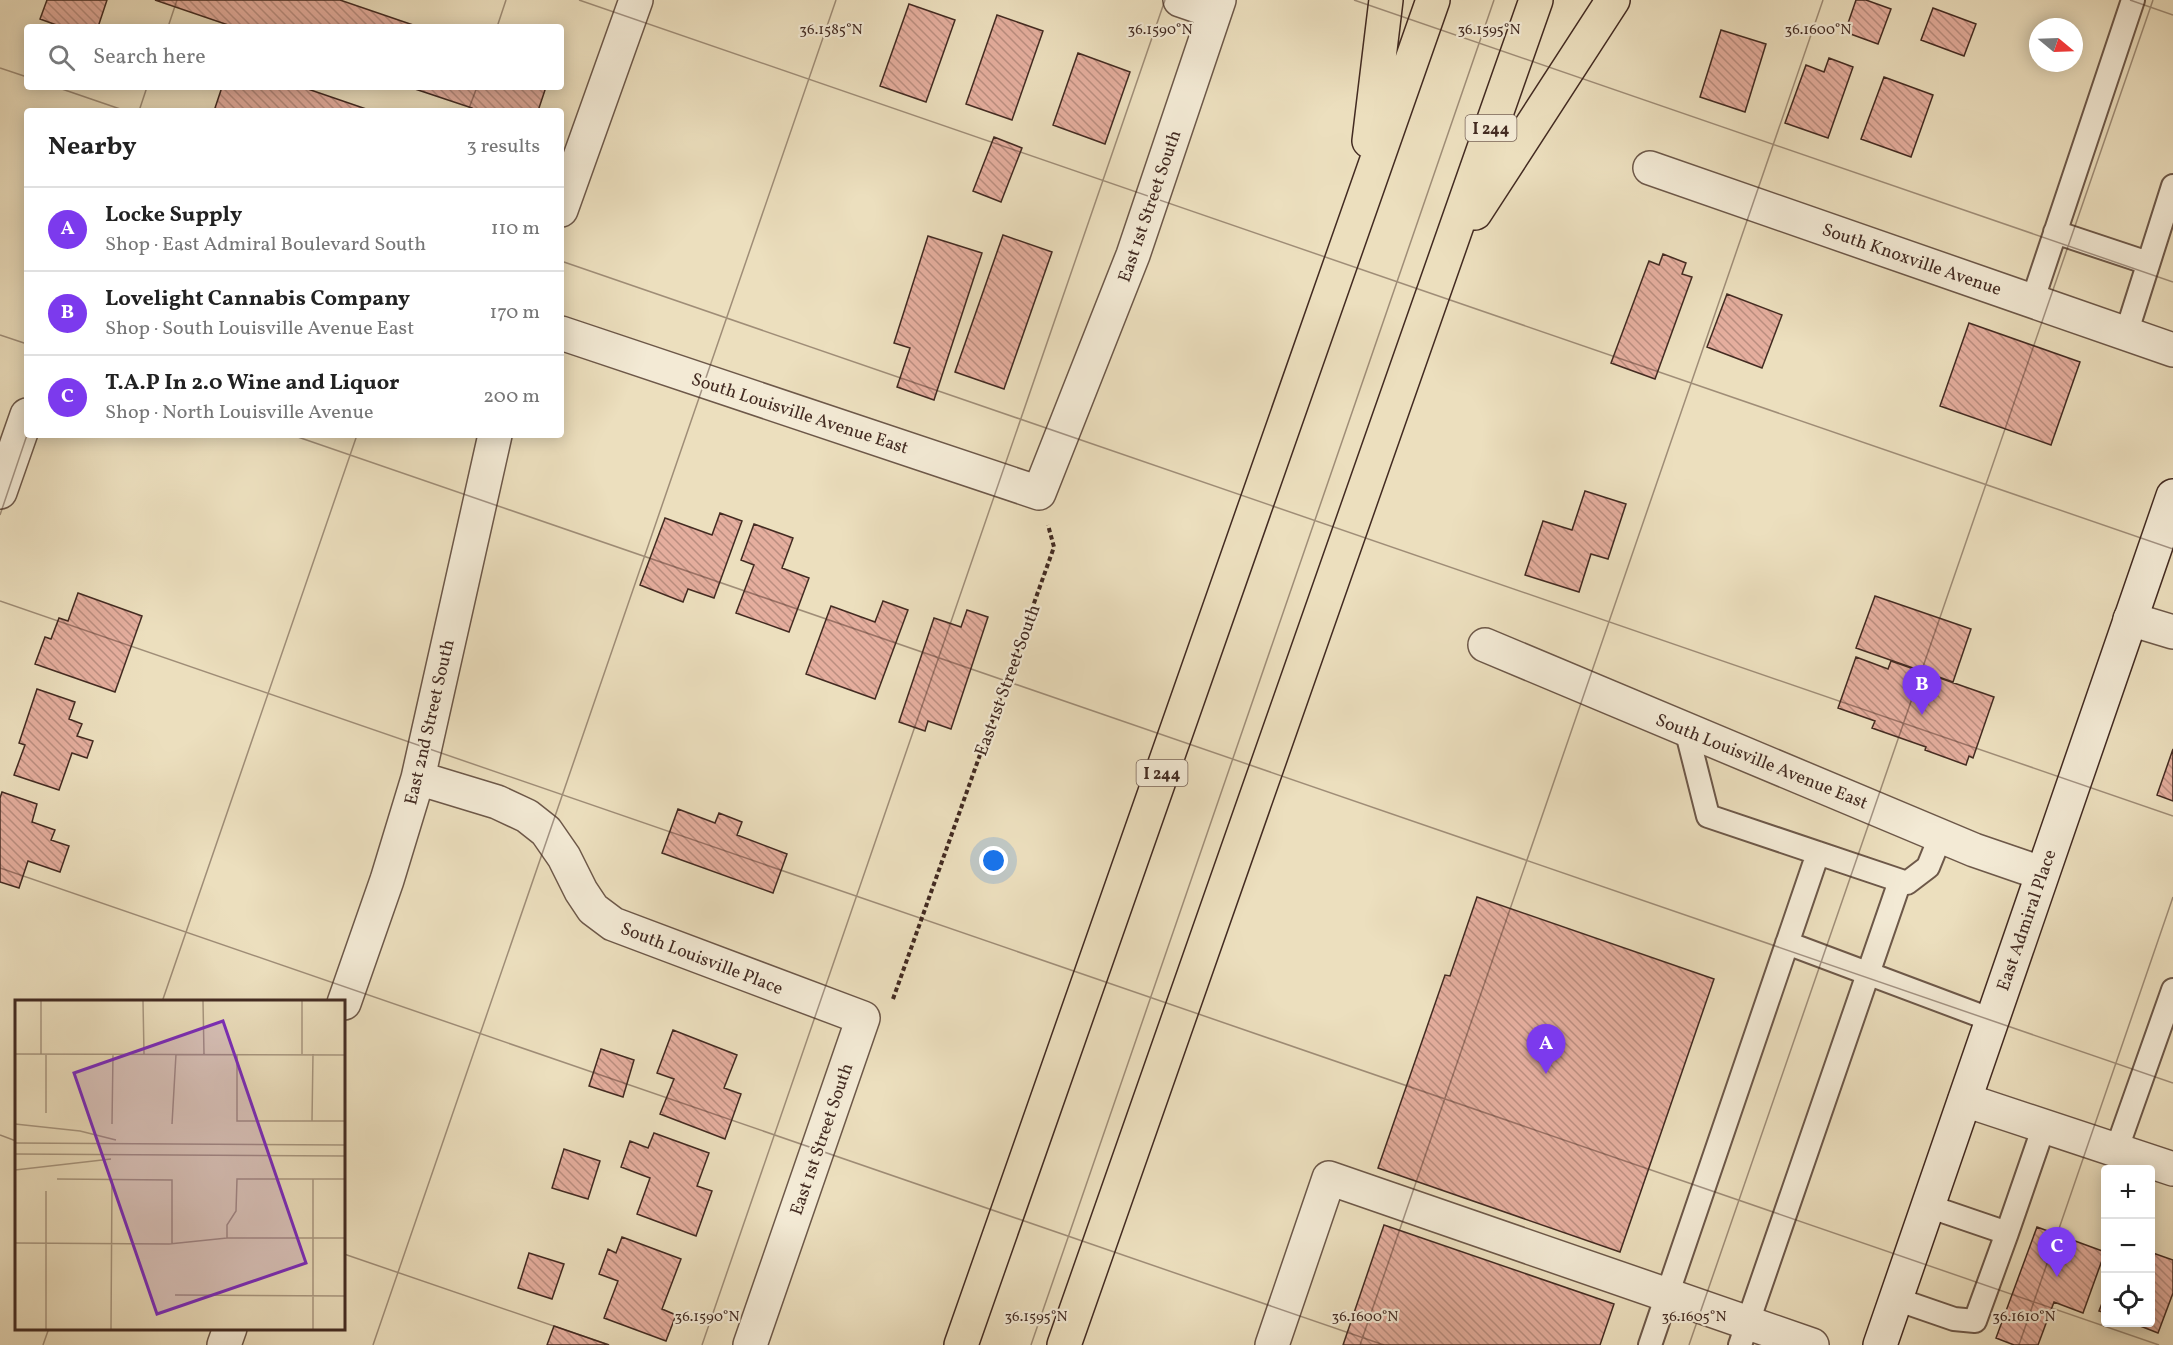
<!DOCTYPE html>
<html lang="en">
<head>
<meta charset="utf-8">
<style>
	body { margin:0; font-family:Vollkorn,serif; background:#f2f2f2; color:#222 }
	.controls { position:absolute; right:18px; bottom:18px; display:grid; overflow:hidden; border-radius:6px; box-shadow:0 3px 15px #0003 }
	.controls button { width:54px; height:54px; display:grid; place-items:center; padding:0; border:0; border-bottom:2px solid #e0e0e0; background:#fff; color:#222; font:30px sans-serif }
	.compass { position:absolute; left:2029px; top:18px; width:54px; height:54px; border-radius:50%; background:#fff; box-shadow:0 3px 15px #0003; rotate:109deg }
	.you { position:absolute; left:994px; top:861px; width:21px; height:21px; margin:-15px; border:4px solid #fff; border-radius:50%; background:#1a73e8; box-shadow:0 0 0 9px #1a73e833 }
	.badge { display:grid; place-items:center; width:39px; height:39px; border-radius:50%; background:#7c3aed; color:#fff; font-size:20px; font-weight:700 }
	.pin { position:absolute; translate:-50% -50px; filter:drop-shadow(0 2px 3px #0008) }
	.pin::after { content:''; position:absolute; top:32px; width:21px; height:18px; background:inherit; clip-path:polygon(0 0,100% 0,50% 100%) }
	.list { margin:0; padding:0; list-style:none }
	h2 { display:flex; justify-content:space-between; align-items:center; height:78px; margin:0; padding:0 24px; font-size:26px }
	h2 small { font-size:20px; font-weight:400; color:#767676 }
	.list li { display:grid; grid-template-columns:39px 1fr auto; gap:18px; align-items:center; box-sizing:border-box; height:84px; padding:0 24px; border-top:2px solid #e0e0e0 }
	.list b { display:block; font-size:22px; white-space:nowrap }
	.list p { margin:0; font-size:20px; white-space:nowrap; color:#767676 }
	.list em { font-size:20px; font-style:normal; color:#767676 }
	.icon { flex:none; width:33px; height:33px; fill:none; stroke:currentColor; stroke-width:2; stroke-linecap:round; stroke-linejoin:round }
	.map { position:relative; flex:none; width:2173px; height:1345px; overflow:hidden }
	.search { position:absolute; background:#fff; box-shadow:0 3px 15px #0003; left:24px; top:24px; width:540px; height:66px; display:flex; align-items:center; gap:15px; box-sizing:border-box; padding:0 21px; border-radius:6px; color:#767676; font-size:22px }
	.panel { position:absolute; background:#fff; box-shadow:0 3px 15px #0003; left:24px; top:108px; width:540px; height:330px; border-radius:6px }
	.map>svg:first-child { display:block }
</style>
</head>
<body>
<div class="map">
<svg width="2173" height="1345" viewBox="0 0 2173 1345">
	<defs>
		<pattern id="building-back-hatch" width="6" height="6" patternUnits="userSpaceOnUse" patternTransform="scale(1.5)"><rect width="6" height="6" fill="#e5ae9e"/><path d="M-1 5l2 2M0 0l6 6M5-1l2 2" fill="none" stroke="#bb8e80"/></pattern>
	</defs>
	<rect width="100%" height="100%" fill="#ecdfbe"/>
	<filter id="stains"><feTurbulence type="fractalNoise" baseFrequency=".00333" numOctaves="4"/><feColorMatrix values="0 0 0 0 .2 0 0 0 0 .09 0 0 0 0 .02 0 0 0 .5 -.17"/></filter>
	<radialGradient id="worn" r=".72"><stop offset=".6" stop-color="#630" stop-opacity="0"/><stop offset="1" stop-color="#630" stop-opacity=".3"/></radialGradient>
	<path fill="url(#building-back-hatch)" stroke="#432b22" stroke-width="1.5" d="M47 0H107L98 27H62L40 19Z
		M155 0H340L419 27H234Z
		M1856 0H1866L1891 9 1878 44 1845 32Z
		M909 4 955 20 926 102 880 86Z
		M1933 8 1976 24 1964 56 1921 40Z
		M997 15 1043 31 1012 120 966 104Z
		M1721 30 1766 44 1745 112 1700 97Z
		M1078 53 1130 72 1105 144 1053 125Z
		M1829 58 1853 67 1828 138 1785 123 1806 65 1824 72Z
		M1884 77 1933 95 1911 157 1861 139Z
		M222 87H302L372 111H214Z
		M409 87H546L538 111H471L472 108Z
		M994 137 1022 148 1001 202 973 191Z
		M1003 235 1052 252 1004 389 955 372Z
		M928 236 982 253 934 400 897 387 910 348 894 343Z
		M1663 254 1686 263 1682 274 1692 277 1655 379 1611 363 1649 261 1659 265Z
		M1727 294 1782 315 1762 368 1707 347Z
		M1969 323 2080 362 2051 445 1940 406Z
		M1585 491 1626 504 1608 559 1591 554 1579 592 1525 575 1543 521 1572 530Z
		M720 513 742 521 714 598 688 589 683 602 640 585 665 518 712 535Z
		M754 524 793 538 782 568 809 578 789 632 736 613 754 565 741 560Z
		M78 593 142 616 115 692 35 664 45 637 51 639 59 618 68 621Z
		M1875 596 1971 629 1953 682 1856 648Z
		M883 601 908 610 875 699 806 674 831 606 875 622Z
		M967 610 988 617 951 729 928 721 925 731 899 722 934 618 961 627Z
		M1856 657 1888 669 1891 661 1994 697 1973 758 1969 756 1966 765 1925 750 1926 747 1872 728 1875 721 1838 708Z
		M37 689 75 702 69 719 82 724 77 736 93 741 87 758 72 753 59 790 14 775 25 745 19 743Z
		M2173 749V801L2157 795Z
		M2 792 37 804 32 822 55 830 51 840 69 846 60 872 28 861 19 888 0 882V798Z
		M678 809 715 823 719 813 742 822 737 835 787 854 773 893 662 853Z
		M1477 897 1714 979 1620 1252 1378 1168 1445 975 1450 976Z
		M673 1030 737 1055 724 1088 741 1094 725 1139 660 1114 674 1079 657 1073Z
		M601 1049 634 1060 623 1097 589 1086Z
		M654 1133 709 1153 697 1186 712 1191 696 1236 637 1214 650 1178 621 1167 630 1141 648 1148Z
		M564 1149 600 1161 588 1199 552 1188Z
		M1384 1225 1614 1304 1600 1345H1343Z
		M2037 1227 2105 1252 2083 1313 2054 1302 2038 1345H2014L1996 1338Z
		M622 1237 681 1259 662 1309 676 1315 666 1341 604 1318 618 1281 599 1274 608 1249 616 1253Z
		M2150 1252 2173 1260V1293L2158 1333 2130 1322H2150Z
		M529 1253 564 1264 552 1299 518 1288Z
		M2106 1293V1313L2099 1311Z
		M554 1326 609 1345H547Z"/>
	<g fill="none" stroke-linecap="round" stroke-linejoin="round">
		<defs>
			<path id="service" d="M2055 232 2148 263
				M2032 302 2133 0
				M2126 334 2173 186
				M1686 729 1708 816 1907 883 1928 867 1941 835
				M1787 943 1992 1020
				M2116 1151 2173 990
				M2007 1233 2044 1126
				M1896 1299 1954 1319 1975 1321 2007 1233 1928 1206
				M1650 1345 1818 853
				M1740 1345 1900 881"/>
			<path id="minor" d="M1180 0 1215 12
				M1650 168 2173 350
				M561 210 636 0
				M561 333 1039 493 1133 255 1219 0
				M0 492 27 415
				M2130 619 2173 632
				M1485 645 1974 850 2041 873
				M418 778 497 802 527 816 546 831 564 857 581 891 593 909 613 924 863 1018 750 1345
				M344 1003 387 880 418 778 495 435
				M1965 1100 2173 1169
				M224 1345 230 1328
				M1272 1345 1329 1178 1812 1345"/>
			<path id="secondary" d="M1880 1345C1977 1062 2075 779 2173 496"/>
			<path id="motorway" d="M1369 141 1386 0
				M1475 213 1613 0
				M961 1345 1433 0
				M1064 1345 1536 0"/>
		</defs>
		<use href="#service" stroke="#6d5849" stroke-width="26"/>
		<use href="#minor" stroke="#6d5849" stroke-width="36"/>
		<use href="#secondary" stroke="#432b22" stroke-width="36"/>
		<use href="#motorway" stroke="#432b22" stroke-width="36"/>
		<path stroke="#432b22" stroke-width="4" stroke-dasharray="4.5 3" stroke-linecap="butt" d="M893 999 1054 547 1048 525"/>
		<use href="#service" stroke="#f3ead5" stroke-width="22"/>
		<use href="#minor" stroke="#f3ead5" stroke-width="33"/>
		<use href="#secondary" stroke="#f3ead5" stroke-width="33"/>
		<use href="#motorway" stroke="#ecdfbe" stroke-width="33"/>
	</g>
	<path fill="none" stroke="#432b22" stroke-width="1.5" stroke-opacity="0.45" d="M579 0 2173 549M1354 0 2173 282M2130 0 2173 15M168 27 177 0M497 27 506 0M0 68 27 77M56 87 126 111M139 111 147 87M468 111 477 87M561 261 2173 816M0 335 27 344M292 435 2173 1083M0 515 27 435M0 601 2159 1345M0 868 1384 1345M162 1002 357 435M0 1135 16 1141M344 1254 609 1345M43 1345 49 1328M373 1345 836 0M702 1345 1165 0M1031 1345 1494 0M1360 1345 1823 0M1689 1345 2153 0M2019 1345 2173 897"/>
	<g text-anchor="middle" stroke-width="4.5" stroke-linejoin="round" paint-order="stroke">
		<g fill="#f3ead5" stroke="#786458" stroke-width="1.5">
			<rect x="1465.5" y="115" width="51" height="26" rx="4.5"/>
			<rect x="1136.5" y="760" width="51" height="26" rx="4.5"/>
		</g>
		<g font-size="16" font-weight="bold" fill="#432b22">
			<text x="1491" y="134">I 244</text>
			<text x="1162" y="779">I 244</text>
		</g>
		<g font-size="18" fill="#432b22" stroke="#f3ead5">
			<text transform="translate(1149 206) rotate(-71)" y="6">East 1st Street South</text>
			<text transform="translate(1912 259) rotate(19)" y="6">South Knoxville Avenue</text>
			<text transform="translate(800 413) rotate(18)" y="6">South Louisville Avenue East</text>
			<text transform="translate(1007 680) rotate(-70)" y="6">East 1st Street South</text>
			<text transform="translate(429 722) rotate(-77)" y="6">East 2nd Street South</text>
			<text transform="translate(1762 761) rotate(22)" y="6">South Louisville Avenue East</text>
			<text transform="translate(2026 920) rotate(-71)" y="6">East Admiral Place</text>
			<text transform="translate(702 958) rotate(21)" y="6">South Louisville Place</text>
			<text transform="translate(821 1139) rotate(-71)" y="6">East 1st Street South</text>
		</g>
	</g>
	<g transform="translate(15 1000)">
		<rect width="330" height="330" fill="#ecdfbe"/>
		<path fill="none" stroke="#a89780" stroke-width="1.5" d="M26 1V54M128 1 129 54M188 1 189 54M287 1V54M0 54 330 55M222 54V121H330M31 113V54M297 121 298 54M0 124 65 131 101 140M97 124 98 54M157 124 161 54M0 143 330 145M0 154 330 156M0 170 96 159M42 179 157 180V244M31 191V329M212 238V225L221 211 222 179H330M0 243 154 244 212 238H330M160 295 330 296M96 329 97 179M298 329V179"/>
		<path fill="#7b2cbf" fill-opacity="0.15" stroke="#7b2cbf" stroke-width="3" d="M208 21 291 263 142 314 59 73Z"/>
		<rect width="330" height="330" fill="none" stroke="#432b22" stroke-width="3"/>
	</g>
	<g font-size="15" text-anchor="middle" fill="#432b22" stroke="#f3ead5" stroke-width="4.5" stroke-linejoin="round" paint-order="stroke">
		<text x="831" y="34">36.1585°N</text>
		<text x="1160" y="34">36.1590°N</text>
		<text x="1489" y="34">36.1595°N</text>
		<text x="1818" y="34">36.1600°N</text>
		<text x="707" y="1321">36.1590°N</text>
		<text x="1036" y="1321">36.1595°N</text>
		<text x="1365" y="1321">36.1600°N</text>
		<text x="1694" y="1321">36.1605°N</text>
		<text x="2024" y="1321">36.1610°N</text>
	</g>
	<rect width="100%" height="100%" filter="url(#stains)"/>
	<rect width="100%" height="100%" fill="url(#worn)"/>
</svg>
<div class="controls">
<button>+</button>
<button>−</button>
<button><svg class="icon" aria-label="locate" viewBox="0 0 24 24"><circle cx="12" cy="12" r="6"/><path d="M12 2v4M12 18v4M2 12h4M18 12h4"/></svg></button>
</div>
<svg class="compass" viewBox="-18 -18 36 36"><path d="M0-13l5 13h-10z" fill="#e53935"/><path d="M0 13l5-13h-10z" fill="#767676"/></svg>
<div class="you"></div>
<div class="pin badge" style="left:1546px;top:1074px">A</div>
<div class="pin badge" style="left:1922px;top:715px">B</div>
<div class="pin badge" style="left:2057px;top:1277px">C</div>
<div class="search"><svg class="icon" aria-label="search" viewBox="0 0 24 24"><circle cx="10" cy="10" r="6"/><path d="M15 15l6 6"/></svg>Search here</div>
<section class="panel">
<h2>Nearby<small>3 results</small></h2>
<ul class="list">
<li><span class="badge">A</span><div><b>Locke Supply</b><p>Shop · East Admiral Boulevard South</p></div><em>110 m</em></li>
<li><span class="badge">B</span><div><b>Lovelight Cannabis Company</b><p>Shop · South Louisville Avenue East</p></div><em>170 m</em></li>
<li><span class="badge">C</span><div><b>T.A.P In 2.0 Wine and Liquor</b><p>Shop · North Louisville Avenue</p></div><em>200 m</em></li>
</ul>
</section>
</div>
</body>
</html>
